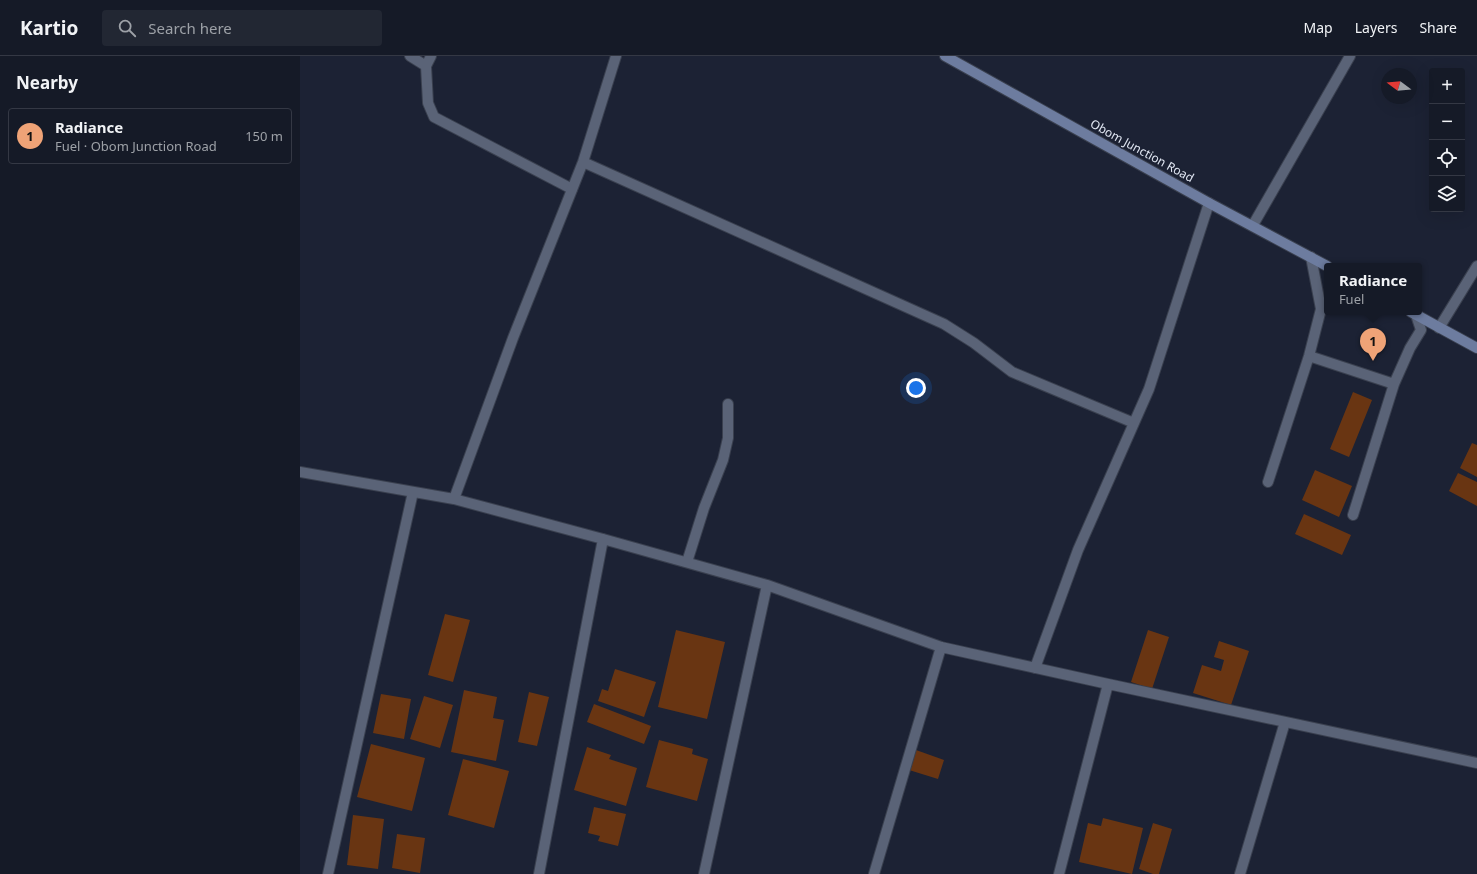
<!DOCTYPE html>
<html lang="en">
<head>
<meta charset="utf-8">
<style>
	body { margin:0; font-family:"Noto Sans",sans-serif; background:#222733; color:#f1f3f6 }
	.controls { position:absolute; right:12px; top:12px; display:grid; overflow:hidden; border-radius:4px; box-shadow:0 4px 16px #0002 }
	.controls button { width:36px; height:36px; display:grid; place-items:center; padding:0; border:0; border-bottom:1px solid #343844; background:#151a27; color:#f1f3f6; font:20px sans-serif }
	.compass { position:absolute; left:1081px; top:12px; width:36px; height:36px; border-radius:50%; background:#151a27; box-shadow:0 4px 16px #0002; rotate:286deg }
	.you { position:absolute; left:616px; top:332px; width:14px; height:14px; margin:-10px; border:3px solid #fff; border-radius:50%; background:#1a73e8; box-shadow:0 0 0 6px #1a73e833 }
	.badge { display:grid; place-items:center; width:26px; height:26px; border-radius:50%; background:#efa377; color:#111; font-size:13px; font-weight:700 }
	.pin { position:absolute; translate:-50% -33px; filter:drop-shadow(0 1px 2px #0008) }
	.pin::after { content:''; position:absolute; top:21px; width:14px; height:12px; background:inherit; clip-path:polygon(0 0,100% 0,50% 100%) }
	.popup { position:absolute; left:1024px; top:207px; width:98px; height:52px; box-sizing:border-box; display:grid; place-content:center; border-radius:4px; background:#151a27; filter:drop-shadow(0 1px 3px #0005); font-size:13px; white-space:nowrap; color:#9da1a7 }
	.popup b { font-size:15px; color:#f1f3f6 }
	.popup::after { content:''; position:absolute; left:50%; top:100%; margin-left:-8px; border:8px solid transparent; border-top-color:#151a27 }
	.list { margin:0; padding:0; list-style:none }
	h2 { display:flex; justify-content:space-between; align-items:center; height:52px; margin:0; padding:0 16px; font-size:17px }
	h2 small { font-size:13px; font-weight:400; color:#9da1a7 }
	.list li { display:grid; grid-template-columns:26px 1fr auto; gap:12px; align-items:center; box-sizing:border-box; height:56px; margin:0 8px 8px; padding:0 8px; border:1px solid #343844; border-radius:4px }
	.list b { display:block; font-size:15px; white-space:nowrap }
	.list p { margin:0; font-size:13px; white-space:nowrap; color:#9da1a7 }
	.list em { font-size:13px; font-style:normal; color:#9da1a7 }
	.icon { flex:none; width:22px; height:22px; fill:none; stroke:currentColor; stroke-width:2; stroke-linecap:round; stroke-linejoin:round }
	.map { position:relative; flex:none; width:1177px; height:818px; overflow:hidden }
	header { display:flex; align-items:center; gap:24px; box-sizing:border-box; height:56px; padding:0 20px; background:#151a27; border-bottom:1px solid #343844 }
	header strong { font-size:19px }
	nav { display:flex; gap:22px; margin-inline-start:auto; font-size:14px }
	.search { width:280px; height:36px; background:#222733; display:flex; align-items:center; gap:10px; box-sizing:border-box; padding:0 14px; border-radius:4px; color:#9da1a7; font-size:15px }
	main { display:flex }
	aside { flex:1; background:#151a27 }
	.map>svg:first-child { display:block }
</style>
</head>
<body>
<header>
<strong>Kartio</strong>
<div class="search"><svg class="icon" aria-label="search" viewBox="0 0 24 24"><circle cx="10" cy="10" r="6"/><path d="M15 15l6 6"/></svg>Search here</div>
<nav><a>Map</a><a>Layers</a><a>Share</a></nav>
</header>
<main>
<aside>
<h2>Nearby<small></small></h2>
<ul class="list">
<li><span class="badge">1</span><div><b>Radiance</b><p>Fuel · Obom Junction Road</p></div><em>150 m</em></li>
</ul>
</aside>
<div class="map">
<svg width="1177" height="818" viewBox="0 0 1177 818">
	<rect width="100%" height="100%" fill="#1c2234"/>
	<path fill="#693512" d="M1053 336 1072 344 1049 401 1030 393Z
		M1172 387 1177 389V421L1160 412Z
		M1015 414 1052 430 1039 461 1002 444Z
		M1158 417 1177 426V450L1149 435Z
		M1004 458 1051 479 1042 499 995 478Z
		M145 558 170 564 153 626 128 619Z
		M376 574 425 586 407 663 358 651Z
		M848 574 869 581 852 633 831 626Z
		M919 585 949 595 931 649 893 637 902 609 921 615 924 604 914 601Z
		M315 613 356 626 344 661 298 645 302 633 308 635Z
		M164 634 197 641 193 662 204 664 196 705 151 696Z
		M229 636 249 641 237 690 218 686Z
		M81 638 111 643 104 683 73 677Z
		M124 640 153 649 140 692 110 683Z
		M294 648 351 670 344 688 287 666Z
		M359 684 393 693 392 698 408 703 397 745 346 731Z
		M71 688 125 702 112 755 57 741Z
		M287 691 311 699 309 703 337 712 326 750 274 734Z
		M616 694 644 704 638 723 609 714Z
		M163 703 209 715 194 772 148 759Z
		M294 751 326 758 318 790 298 785 300 780 288 777Z
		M53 759 84 763 78 813 47 809Z
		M803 762 843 772 832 818 779 806 788 767 801 770Z
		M853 767 872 773 859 818H853L839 813Z
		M97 778 125 782 120 817 92 812Z"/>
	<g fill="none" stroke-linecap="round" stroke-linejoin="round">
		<defs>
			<path id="lane" d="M110 0 126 10
				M131 0 126 10 128 47 134 61 272 133
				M1009 300 1094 328
				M968 426 1009 300 1021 253 1011 201
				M1053 459 1094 328 1110 292 1121 274 1116 259"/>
			<path id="street" d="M283 106 644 268 674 287 712 316 834 367
				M953 169 1050 0
				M1139 272 1177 210
				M0 416 154 443 303 483 467 529 641 591 808 628 1177 707
				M154 443 213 282 283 106 316 0
				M387 506 404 452 423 404 428 382V348
				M735 612 778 494 849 333 909 147
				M28 818 113 436
				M239 818 303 483
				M404 818 467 529
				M574 818 641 591
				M759 818 808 628
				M940 818 985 666"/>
			<path id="secondary" d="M645 0 909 147 1027 210
				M1111 256 1177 292"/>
		</defs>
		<use href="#lane" stroke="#3a404f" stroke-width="12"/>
		<use href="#street" stroke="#3a404f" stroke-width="12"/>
		<use href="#secondary" stroke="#3a404f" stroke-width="12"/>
		<use href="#lane" stroke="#5a6377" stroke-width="10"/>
		<use href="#street" stroke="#5a6377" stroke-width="10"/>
		<use href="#secondary" stroke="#6d7c9f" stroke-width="10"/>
	</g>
	<g text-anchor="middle" stroke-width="3" stroke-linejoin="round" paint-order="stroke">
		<g font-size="12" fill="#e0e6f2" stroke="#1c2234">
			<text transform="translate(842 95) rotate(29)" y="4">Obom Junction Road</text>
		</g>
	</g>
</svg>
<div class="controls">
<button>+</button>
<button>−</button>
<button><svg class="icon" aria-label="locate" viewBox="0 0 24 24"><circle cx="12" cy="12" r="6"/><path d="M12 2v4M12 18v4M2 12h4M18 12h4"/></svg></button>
<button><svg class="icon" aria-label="layers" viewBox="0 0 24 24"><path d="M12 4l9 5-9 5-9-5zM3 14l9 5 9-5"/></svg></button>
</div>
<svg class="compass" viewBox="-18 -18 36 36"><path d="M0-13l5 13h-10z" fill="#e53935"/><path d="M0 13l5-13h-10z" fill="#9da1a7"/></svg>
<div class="you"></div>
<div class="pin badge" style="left:1073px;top:305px">1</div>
<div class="popup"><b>Radiance</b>Fuel</div>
</div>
</main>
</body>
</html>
